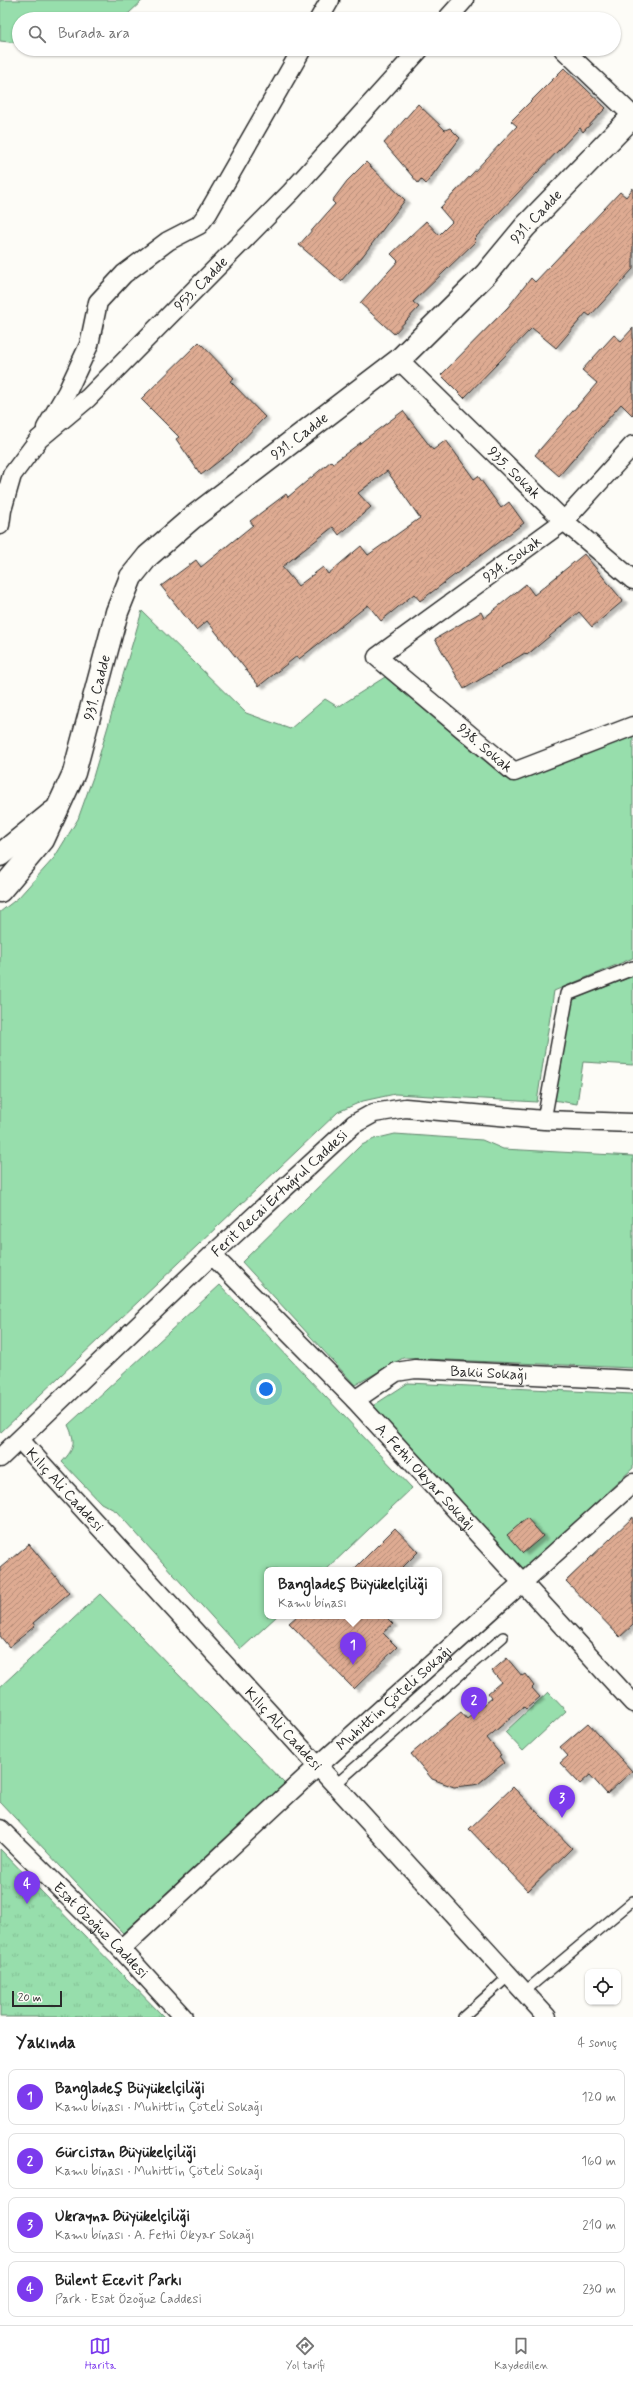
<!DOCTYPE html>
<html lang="tr">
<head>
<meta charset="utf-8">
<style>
	body { margin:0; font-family:Mynerve,sans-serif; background:#f6f6f6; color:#222 }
	.controls { position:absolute; right:12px; bottom:12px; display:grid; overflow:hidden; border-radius:8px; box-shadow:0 1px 3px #0004 }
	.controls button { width:36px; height:36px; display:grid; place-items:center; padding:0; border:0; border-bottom:1px solid #e0e0e0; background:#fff; color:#222; font:20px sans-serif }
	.scale { position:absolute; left:12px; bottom:10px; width:50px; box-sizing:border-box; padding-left:4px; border:2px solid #2b2b2b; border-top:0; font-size:11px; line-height:14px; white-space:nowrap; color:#2b2b2b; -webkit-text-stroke:3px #fdfcf7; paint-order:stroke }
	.you { position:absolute; left:266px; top:1389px; width:14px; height:14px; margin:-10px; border:3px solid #fff; border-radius:50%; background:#1a73e8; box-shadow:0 0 0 6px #1a73e833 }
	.badge { display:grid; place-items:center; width:26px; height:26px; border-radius:50%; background:#7c3aed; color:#fff; font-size:13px; font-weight:700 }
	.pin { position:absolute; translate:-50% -33px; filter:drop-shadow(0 1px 2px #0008) }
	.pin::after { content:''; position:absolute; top:21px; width:14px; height:12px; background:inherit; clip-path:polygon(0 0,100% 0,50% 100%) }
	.popup { position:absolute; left:264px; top:1567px; width:178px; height:52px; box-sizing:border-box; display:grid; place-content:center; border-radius:8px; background:#fff; filter:drop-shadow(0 1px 3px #0005); font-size:13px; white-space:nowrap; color:#767676 }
	.popup b { font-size:15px; color:#222 }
	.popup::after { content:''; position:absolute; left:50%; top:100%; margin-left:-8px; border:8px solid transparent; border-top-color:#fff }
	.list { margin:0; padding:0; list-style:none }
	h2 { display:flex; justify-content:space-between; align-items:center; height:52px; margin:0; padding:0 16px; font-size:17px }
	h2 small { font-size:13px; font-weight:400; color:#767676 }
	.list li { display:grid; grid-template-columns:26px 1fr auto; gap:12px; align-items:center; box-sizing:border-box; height:56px; margin:0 8px 8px; padding:0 8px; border:1px solid #e0e0e0; border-radius:8px }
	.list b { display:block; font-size:15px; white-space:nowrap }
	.list p { margin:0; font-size:13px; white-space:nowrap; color:#767676 }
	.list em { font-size:13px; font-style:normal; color:#767676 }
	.icon { flex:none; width:22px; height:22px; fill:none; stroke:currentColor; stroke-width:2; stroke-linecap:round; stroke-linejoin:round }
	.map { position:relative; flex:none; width:633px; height:2017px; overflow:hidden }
	.search { position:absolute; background:#fff; box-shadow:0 1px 3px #0004; left:12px; right:12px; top:12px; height:44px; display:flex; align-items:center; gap:10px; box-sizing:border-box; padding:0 14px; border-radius:22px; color:#767676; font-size:15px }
	.sheet { height:308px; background:#fff }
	nav { display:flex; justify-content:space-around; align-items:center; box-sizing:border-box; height:56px; border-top:1px solid #e0e0e0; background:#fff; font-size:11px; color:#767676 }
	nav a { display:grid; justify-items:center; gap:2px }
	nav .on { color:#7c3aed }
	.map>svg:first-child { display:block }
</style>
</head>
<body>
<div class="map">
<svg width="633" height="2017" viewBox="0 0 633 2017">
	<defs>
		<pattern id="park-tufts" width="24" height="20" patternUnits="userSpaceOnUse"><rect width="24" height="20" fill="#97deac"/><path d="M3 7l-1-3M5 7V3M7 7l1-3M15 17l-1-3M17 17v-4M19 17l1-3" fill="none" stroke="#82bf94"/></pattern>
		<pattern id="building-hatch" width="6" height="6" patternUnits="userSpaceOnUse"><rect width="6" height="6" fill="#deab92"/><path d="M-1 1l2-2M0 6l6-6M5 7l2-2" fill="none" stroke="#b48b77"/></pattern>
		<filter id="shadow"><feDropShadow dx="4.5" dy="2.5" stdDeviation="1" flood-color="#0004"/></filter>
	</defs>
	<rect width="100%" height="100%" fill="#fdfcf7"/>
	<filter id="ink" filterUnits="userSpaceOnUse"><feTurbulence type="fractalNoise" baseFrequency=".025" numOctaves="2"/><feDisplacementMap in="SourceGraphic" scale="8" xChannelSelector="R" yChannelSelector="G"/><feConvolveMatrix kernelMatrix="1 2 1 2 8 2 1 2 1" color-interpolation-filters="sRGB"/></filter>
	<g filter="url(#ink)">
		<path fill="#97deac" stroke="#61846c" d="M0 0H143L128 14 115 19H19V43L0 41Z
			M142 611 246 713 290 729 325 699 338 707 385 677 510 782 633 732V958L554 991 537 1102 395 1094 363 1101 338 1112 0 1433V912L18 898 54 858 78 819 93 777Z
			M633 976V1065L583 1062 577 1104 553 1100 573 999Z
			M395 1134 482 1140 503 1149 633 1156V1368L403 1358 355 1385 242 1262 360 1146 374 1139Z
			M220 1285 412 1488 326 1570H267V1616H277L241 1649 116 1511 101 1503 62 1462C75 1448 76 1442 68 1425Z
			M408 1383 633 1394V1468L523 1571 371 1407Z
			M100 1594 285 1784 123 1933 0 1802V1687Z
			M548 1692 566 1711 523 1751 505 1732Z"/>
		<path fill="url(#park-tufts)" stroke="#61846c" d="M0 1849 164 2017H0Z"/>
		<path fill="url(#building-hatch)" stroke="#2b2b2b" fill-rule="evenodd" filter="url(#shadow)" d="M564 68 606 108 583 132 580 128 474 239 476 241 413 302 419 307 394 334 360 303 398 261 391 254 426 221 439 235 452 222 440 208 517 126 511 121Z
			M418 104 445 130 450 128 460 138 426 184 421 179 418 183 384 143Z
			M366 162 405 200 362 257 341 281 299 245 335 204 332 201 347 181Z
			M633 188V269L590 316 586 313 556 348 532 328 464 398 441 375 508 307 531 278 535 282 620 192 626 197Z
			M633 328V416L621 404 559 476 535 455 597 383 582 370 614 335 621 341Z
			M199 342 234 378 230 381 265 417 232 451 201 475 176 439 179 437 141 399Z
			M403 411 433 450 446 440 474 479 478 476 501 508 509 502 524 523 420 601 414 594 381 621 368 605 299 659 297 656 259 686 207 621 196 630 161 586 196 560 201 567 253 525 250 521 286 494 288 497 331 461 333 463ZM387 471 420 518 368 555 361 546 328 574 323 567 298 586 282 567 333 527 339 535 371 507 358 493Z
			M584 554 623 601 592 627 579 612 527 655 525 653 464 689 435 639 481 612 484 618 526 584 534 595Z
			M633 1517V1625L620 1637 566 1581Z
			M527 1518 543 1536 523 1553 507 1535Z
			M395 1528 418 1552 400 1570H353Z
			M29 1544 69 1593 33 1623 35 1626 9 1647 0 1636V1568Z
			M297 1616H385L393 1624 383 1633 397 1647 354 1689 289 1623Z
			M507 1658 522 1676 525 1674 534 1686 532 1688 540 1697 526 1709 524 1707 487 1738 501 1755 499 1756 504 1763 478 1784 473 1785 454 1787 432 1779 411 1754 461 1712 467 1719 492 1698 488 1693 501 1682 492 1671Z
			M588 1723 632 1771 607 1794 590 1775 580 1784 560 1763 568 1756 560 1747Z
			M513 1787 572 1848 528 1891 469 1829Z"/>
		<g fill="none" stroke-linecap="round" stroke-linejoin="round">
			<defs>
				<path id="service" d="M335 1785 503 1637
					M524 1992 633 1901
					M463 2017 509 1976"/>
				<path id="pedestrian" d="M544 1120 567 994 633 968"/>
				<g id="minor">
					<path d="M319 19 330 0"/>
					<path d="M447 19 464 0"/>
					<path d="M563 49 633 116"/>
					<path id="s1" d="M399 360 564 521 633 580"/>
					<path d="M46 428 67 392 89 345 98 302 124 274 168 241 199 225 208 213 302 49"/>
					<path id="s2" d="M633 445 564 521 377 657 514 772 633 726"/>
					<path id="s3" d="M0 525 2 510 12 475 39 439 88 398 291 192 420 49"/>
					<path id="s4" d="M212 1255 355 1400 633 1703"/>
					<path id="s5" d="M355 1400 396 1372 415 1369 633 1380"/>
					<path id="s6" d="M20 1440 547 2017"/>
					<path id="s7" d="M0 1458 212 1255 354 1124 374 1113 405 1108 544 1120 633 1123"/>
					<path id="s8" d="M0 1829 121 1949 183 2017"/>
					<path id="s9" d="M121 1949 318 1766 633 1483"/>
				</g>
				<g id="secondary">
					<path d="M0 855 53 812"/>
					<path id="s10" d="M0 891 43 840 74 773 117 612 131 577 148 556 192 518 399 360 486 274 525 227 633 116"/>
				</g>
			</defs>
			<use href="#service" stroke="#2b2b2b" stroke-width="12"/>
			<use href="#pedestrian" stroke="#2b2b2b" stroke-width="16"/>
			<use href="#minor" stroke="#2b2b2b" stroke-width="21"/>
			<use href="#secondary" stroke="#2b2b2b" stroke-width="25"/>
			<use href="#service" stroke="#fdfcf7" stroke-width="9"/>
			<use href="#pedestrian" stroke="#fdfcf7" stroke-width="13"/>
			<use href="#minor" stroke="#fdfcf7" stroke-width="18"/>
			<use href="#secondary" stroke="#fdfcf7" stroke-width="22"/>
		</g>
	</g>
	<g text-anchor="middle" stroke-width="3" stroke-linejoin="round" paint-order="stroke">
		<g font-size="15" fill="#2b2b2b" stroke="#fdfcf7">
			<text dy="5" stroke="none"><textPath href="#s10" startOffset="889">931. Cadde</textPath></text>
			<text dy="5" stroke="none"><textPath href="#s3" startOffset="321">953. Cadde</textPath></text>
			<text dy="5" stroke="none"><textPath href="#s10" startOffset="565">931. Cadde</textPath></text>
			<text dy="5" stroke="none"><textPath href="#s1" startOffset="161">935. Sokak</textPath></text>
			<text transform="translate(512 559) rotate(-36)" y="5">934. Sokak</text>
			<text dy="5" stroke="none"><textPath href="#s10" startOffset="229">931. Cadde</textPath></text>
			<text dy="5" stroke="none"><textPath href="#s2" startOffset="475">938. Sokak</textPath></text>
			<text dy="5" stroke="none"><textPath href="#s7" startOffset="385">Ferit Recai Ertuğrul Caddesi</textPath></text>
			<text dy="5" stroke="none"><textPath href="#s5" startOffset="143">Bakü Sokağı</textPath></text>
			<text dy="5" stroke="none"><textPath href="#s4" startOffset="308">A. Fethi Okyar Sokağı</textPath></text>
			<text dy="5" stroke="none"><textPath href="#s6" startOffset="67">Kılıç Ali Caddesi</textPath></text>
			<text dy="5" stroke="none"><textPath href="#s9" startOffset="371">Muhittin Çöteli Sokağı</textPath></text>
			<text dy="5" stroke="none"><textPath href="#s6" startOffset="391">Kılıç Ali Caddesi</textPath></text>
			<text dy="5" stroke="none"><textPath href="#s8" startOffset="143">Esat Özoğuz Caddesi</textPath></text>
		</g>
	</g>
</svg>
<div class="controls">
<button><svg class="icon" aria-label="locate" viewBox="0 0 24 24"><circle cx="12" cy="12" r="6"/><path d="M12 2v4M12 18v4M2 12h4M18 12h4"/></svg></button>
</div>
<div class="scale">20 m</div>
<div class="you"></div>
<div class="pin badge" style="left:353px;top:1665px">1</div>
<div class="popup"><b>Bangladeş Büyükelçiliği</b>Kamu binası</div>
<div class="pin badge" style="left:474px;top:1720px">2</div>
<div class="pin badge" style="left:562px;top:1818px">3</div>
<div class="pin badge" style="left:27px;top:1904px">4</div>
<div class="search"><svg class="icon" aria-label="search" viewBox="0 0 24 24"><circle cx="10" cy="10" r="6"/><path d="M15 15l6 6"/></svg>Burada ara</div>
</div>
<section class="sheet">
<h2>Yakında<small>4 sonuç</small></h2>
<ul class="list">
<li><span class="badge">1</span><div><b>Bangladeş Büyükelçiliği</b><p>Kamu binası · Muhittin Çöteli Sokağı</p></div><em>120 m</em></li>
<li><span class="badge">2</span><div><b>Gürcistan Büyükelçiliği</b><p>Kamu binası · Muhittin Çöteli Sokağı</p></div><em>160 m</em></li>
<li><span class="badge">3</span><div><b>Ukrayna Büyükelçiliği</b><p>Kamu binası · A. Fethi Okyar Sokağı</p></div><em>210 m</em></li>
<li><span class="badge">4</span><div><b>Bülent Ecevit Parkı</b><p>Park · Esat Özoğuz Caddesi</p></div><em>230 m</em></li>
</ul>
</section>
<nav>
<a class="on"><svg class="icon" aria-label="map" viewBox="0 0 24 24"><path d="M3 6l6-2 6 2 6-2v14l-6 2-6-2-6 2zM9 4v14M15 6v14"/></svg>Harita</a>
<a><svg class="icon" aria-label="directions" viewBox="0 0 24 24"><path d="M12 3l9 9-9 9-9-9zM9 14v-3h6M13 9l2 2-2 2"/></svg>Yol tarifi</a>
<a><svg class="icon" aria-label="saved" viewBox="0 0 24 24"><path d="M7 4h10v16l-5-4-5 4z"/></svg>Kaydedilen</a>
</nav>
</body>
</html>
